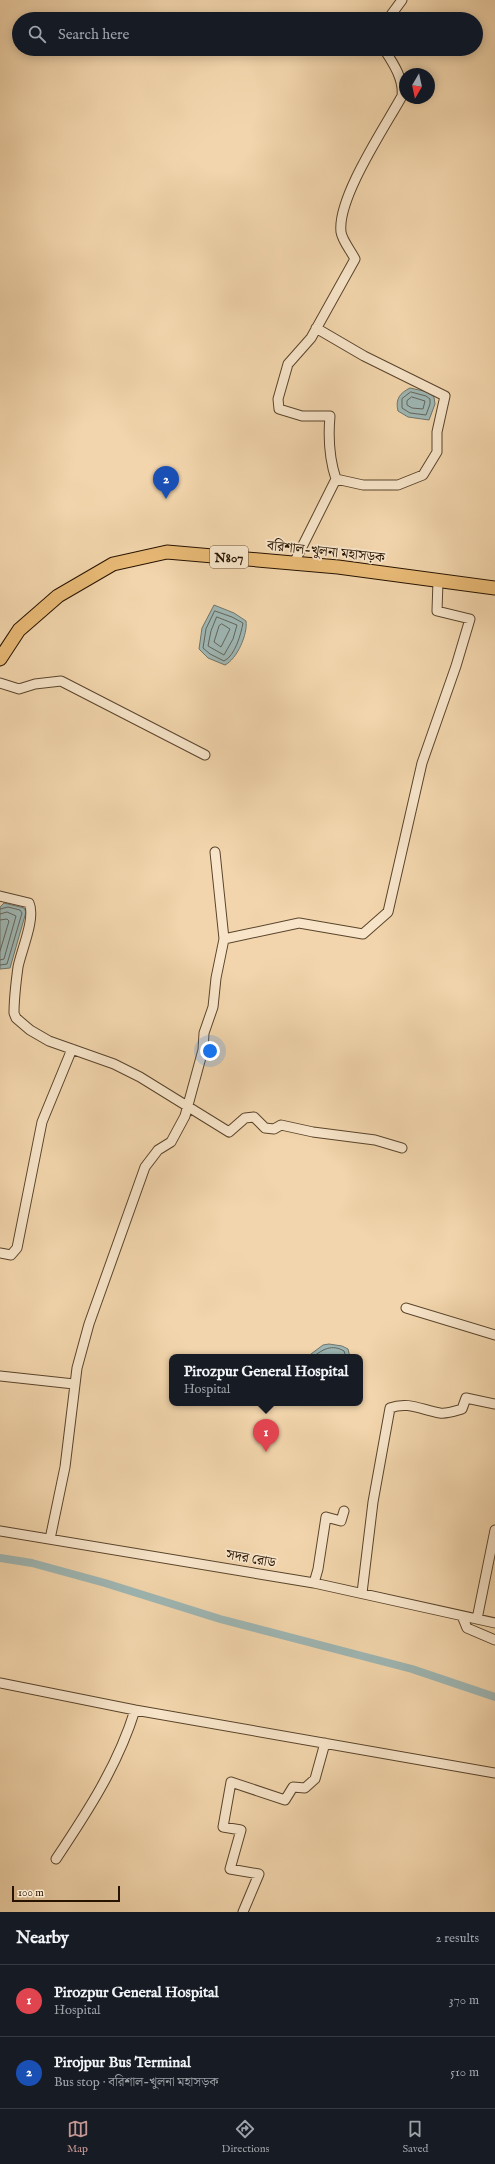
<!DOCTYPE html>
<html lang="en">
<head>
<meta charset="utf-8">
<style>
	body { margin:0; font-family:"IM FELL English","Noto Serif Bengali",serif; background:#20242c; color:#f1f3f6 }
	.compass { position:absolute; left:399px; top:68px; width:36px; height:36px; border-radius:50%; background:#171b24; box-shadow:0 2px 10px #0003; rotate:189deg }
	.scale { position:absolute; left:12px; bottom:10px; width:108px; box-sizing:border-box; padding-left:4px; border:2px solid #261300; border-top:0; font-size:11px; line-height:14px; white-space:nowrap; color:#261300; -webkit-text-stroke:3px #f7e4c9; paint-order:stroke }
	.you { position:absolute; left:210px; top:1051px; width:14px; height:14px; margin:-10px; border:3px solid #fff; border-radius:50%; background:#1a73e8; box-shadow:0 0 0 6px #1a73e833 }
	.badge { display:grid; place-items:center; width:26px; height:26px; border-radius:50%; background:#c59692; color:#fff; font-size:13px; font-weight:700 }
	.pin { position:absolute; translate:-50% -33px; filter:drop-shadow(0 1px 2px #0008) }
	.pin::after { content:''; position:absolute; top:21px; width:14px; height:12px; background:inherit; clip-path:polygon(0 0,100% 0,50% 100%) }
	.popup { position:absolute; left:169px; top:1354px; width:194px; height:52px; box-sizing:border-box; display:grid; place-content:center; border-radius:8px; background:#171b24; filter:drop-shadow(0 1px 3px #0005); font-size:13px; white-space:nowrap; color:#9ea1a6 }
	.popup b { font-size:15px; color:#f1f3f6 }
	.popup::after { content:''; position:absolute; left:50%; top:100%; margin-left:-8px; border:8px solid transparent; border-top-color:#171b24 }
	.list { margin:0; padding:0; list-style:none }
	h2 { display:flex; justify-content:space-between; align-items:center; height:52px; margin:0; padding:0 16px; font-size:17px }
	h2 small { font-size:13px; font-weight:400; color:#9ea1a6 }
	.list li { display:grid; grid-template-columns:26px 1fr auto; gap:12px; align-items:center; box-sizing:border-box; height:72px; padding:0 16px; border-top:1px solid #363941 }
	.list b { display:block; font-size:15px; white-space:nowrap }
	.list p { margin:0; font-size:13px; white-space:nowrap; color:#9ea1a6 }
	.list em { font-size:13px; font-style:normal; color:#9ea1a6 }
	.icon { flex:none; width:22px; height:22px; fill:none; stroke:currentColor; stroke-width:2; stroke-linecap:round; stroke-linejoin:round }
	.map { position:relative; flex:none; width:495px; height:1912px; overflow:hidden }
	.search { position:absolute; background:#171b24; box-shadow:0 2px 10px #0003; left:12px; right:12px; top:12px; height:44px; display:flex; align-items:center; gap:10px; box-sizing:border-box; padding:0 14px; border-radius:22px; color:#9ea1a6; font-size:15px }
	.sheet { height:196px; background:#171b24 }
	nav { display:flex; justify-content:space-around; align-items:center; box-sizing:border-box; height:56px; border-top:1px solid #363941; background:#171b24; font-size:11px; color:#9ea1a6 }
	nav a { display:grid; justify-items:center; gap:2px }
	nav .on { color:#c59692 }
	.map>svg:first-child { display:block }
</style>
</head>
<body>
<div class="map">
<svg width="495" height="1912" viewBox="0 0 495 1912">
	<rect width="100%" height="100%" fill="#f2d5ac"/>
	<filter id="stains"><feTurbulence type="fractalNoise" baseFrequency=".005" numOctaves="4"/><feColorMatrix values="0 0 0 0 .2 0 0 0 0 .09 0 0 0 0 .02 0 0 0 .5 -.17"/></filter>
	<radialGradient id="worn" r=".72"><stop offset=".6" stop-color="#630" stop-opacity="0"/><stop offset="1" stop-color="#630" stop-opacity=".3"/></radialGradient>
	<path fill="#9eb6b3" stroke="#6e756b" d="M410 388 428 392 434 397 435 404 429 420 408 417 398 411C395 399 400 393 410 388Z
		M214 605 234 613 246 621C248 634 237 659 225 665L208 658 199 649 202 628Z
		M4 903 24 908 26 912 10 968 0 969V907Z
		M329 1344 342 1346 348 1349 350 1357H307L323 1345Z"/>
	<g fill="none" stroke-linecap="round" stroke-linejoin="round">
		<path stroke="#62645a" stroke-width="1" d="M411 392 426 396 430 399V404L426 415 410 413 402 408V399Z
			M412 397 425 401 423 409 412 408 407 405V401Z
			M215 611 232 617 243 623C241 634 235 656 224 661L210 654 203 648 206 629Z
			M217 617 237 625 233 639 224 655 208 646 211 631Z
			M222 624 230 629 221 647 214 642 219 626Z
			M0 909 8 907 20 910 22 913 7 964 0 965
			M0 914 7 912 16 916 4 959 0 960
			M0 920 7 919 9 921 0 951
			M313 1357C323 1349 332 1344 344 1351L346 1357"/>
		<path stroke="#9eb6b3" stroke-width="8" d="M0 1558 32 1563 105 1583 220 1619 412 1669 495 1697"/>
		<defs>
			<path id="minor" d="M388 19 402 0
				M316 328 364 356 445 396 437 432V452L423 475 398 485H363L336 479
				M294 563 336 479C329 458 328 438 330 416H302L279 409 278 399 288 364 311 338 355 259C351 251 342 240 341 232 337 198 385 127 402 96 404 79 393 63 384 49
				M0 683 19 689 35 684 61 681 205 755
				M0 896 29 903C36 918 21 951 18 967 16 982 14 998 14 1013L16 1018 30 1030 49 1041 114 1064 140 1077 229 1132 245 1118 254 1117 265 1128 274 1129 281 1125 313 1132 375 1140 402 1148
				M224 939 299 923 363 934 388 912 422 763 456 666 470 619 437 611 438 581
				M0 1253 11 1255 17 1248 42 1122 72 1049
				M406 1308 495 1335
				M0 1376 74 1384
				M0 1531 314 1583 495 1623
				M50 1539 65 1467 77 1368 89 1324 145 1167 158 1150 171 1142 185 1116 203 1050 204 1033 213 1007 216 978 224 939 215 852
				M314 1583 318 1569 326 1517 341 1521 344 1511
				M362 1593 373 1502 390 1408C408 1401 422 1410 440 1413 447 1414 455 1411 462 1409L466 1398 495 1404
				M462 1616 467 1628 495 1640
				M477 1619 495 1530
				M0 1683 135 1710 495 1773
				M56 1859C88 1811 118 1765 135 1710
				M243 1912 259 1874 230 1869 241 1830 223 1827 231 1782 285 1800 293 1787 305 1788 315 1779 325 1743"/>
			<path id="highway" d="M0 659 19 630 58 596 113 564 167 552 338 567 495 588"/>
		</defs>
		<use href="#minor" stroke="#59442b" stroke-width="11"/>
		<use href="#highway" stroke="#261300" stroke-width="15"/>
		<use href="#minor" stroke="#f7e4c9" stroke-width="9"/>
		<use href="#highway" stroke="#e9ba76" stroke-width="13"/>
	</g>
	<g text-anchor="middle" stroke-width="3.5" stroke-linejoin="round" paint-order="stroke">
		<rect fill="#f7e4c9" stroke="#65523c" stroke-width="1" x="210" y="546" width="38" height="22" rx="3"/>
		<g font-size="13" font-weight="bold" fill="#261300">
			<text x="229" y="562">N807</text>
		</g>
		<g font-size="14" fill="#261300" stroke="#f7e4c9">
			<text transform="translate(326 551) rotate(6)" y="5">বরিশাল-খুলনা মহাসড়ক</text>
			<text transform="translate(251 1558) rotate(10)" y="5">সদর রোড</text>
		</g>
	</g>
	<rect width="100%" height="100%" filter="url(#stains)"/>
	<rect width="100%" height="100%" fill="url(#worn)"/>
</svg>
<svg class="compass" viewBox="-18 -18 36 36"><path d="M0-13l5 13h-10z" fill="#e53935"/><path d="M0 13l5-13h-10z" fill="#9ea1a6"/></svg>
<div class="scale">100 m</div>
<div class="you"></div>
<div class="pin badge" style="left:266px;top:1452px;background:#e0444e">1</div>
<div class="popup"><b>Pirozpur General Hospital</b>Hospital</div>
<div class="pin badge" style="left:166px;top:499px;background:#1a4fb4">2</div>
<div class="search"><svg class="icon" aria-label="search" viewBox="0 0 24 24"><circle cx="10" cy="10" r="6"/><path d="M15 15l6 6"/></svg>Search here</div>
</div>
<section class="sheet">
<h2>Nearby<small>2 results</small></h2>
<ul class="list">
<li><span class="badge" style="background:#e0444e">1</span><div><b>Pirozpur General Hospital</b><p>Hospital</p></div><em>370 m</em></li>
<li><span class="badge" style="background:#1a4fb4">2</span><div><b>Pirojpur Bus Terminal</b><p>Bus stop · বরিশাল-খুলনা মহাসড়ক</p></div><em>510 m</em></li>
</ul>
</section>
<nav>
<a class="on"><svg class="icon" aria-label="map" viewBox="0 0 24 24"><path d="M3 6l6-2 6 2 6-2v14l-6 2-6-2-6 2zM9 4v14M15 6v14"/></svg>Map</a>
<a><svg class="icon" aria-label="directions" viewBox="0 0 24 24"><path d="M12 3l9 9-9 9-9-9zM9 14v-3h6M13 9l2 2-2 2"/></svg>Directions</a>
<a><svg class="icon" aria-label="saved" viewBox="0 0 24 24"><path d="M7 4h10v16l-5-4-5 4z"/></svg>Saved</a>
</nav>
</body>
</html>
